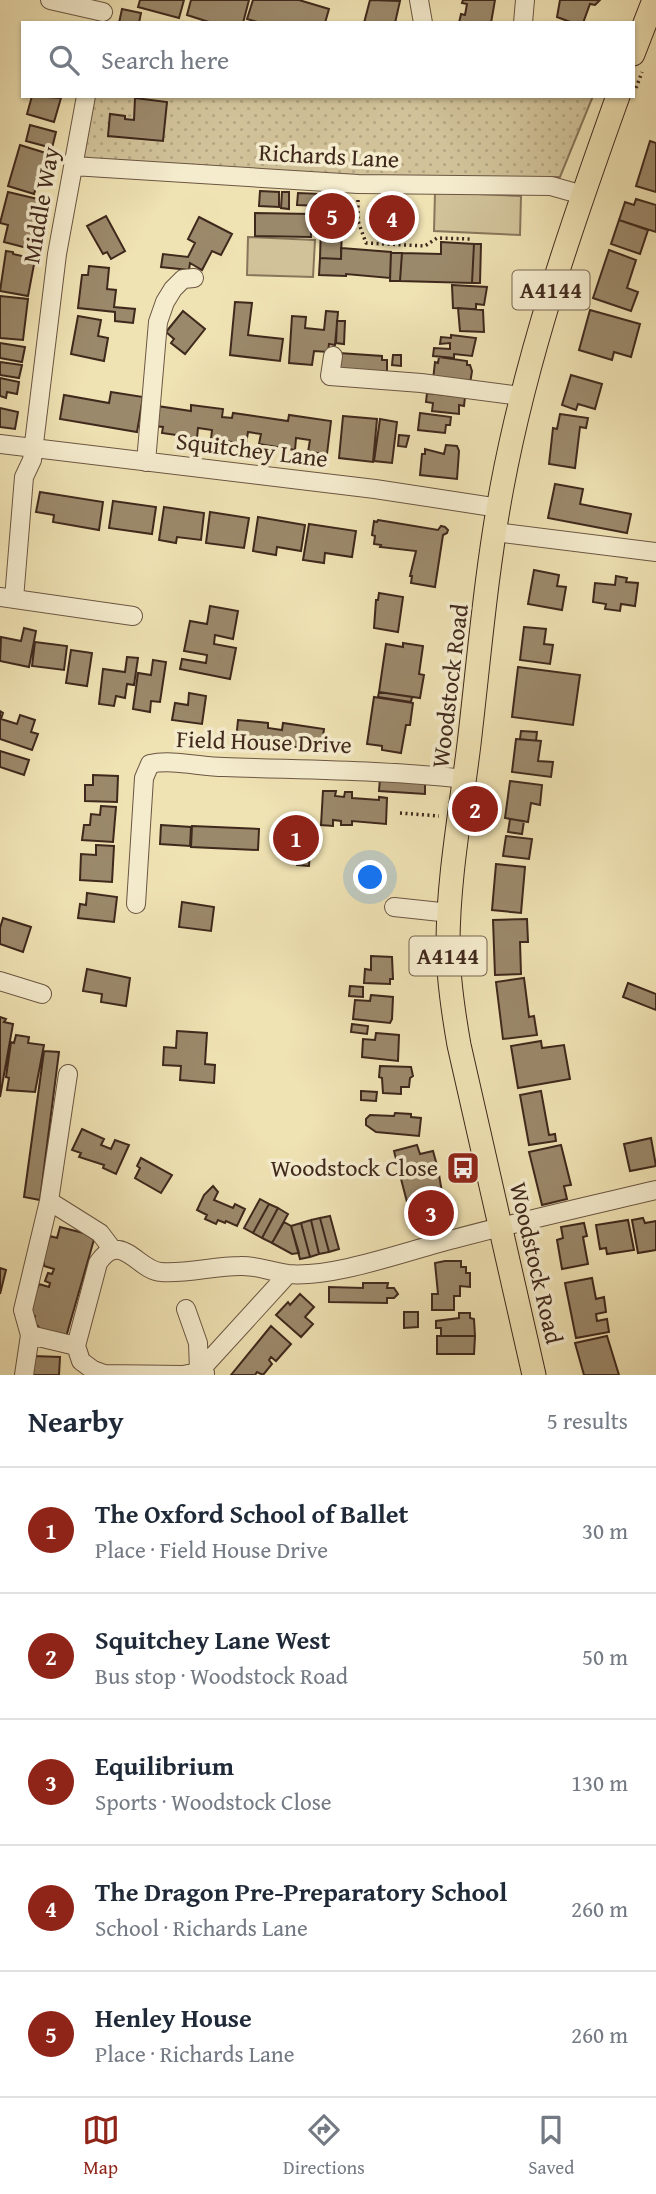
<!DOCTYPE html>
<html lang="en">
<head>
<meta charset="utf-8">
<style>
	body { margin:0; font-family:"Gentium Book Plus",serif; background:#f6f6f7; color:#1f2937 }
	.you { position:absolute; left:371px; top:878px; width:24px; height:24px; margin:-18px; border:5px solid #fff; border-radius:50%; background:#1a73e8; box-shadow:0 0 0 10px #1a73e833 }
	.badge { display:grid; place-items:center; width:46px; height:46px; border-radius:50%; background:#8f2418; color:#fff; font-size:23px; font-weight:700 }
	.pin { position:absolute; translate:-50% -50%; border:4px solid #fff; box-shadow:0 2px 7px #0006 }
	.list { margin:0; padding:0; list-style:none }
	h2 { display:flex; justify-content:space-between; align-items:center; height:91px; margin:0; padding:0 28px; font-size:30px }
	h2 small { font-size:23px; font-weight:400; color:#747a83 }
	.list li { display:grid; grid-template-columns:46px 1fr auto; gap:21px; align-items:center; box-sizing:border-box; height:126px; padding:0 28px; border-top:2px solid #e0e1e3 }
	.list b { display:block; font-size:26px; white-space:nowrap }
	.list p { margin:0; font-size:23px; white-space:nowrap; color:#747a83 }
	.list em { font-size:23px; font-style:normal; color:#747a83 }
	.icon { flex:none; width:38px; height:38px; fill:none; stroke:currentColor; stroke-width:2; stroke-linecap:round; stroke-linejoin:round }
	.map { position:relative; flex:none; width:656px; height:1375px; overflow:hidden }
	.search { position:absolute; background:#fff; box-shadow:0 2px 5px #0004; left:21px; right:21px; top:21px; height:77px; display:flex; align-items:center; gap:18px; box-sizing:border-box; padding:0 24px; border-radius:0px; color:#747a83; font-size:26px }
	.sheet { height:721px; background:#fff }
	nav { display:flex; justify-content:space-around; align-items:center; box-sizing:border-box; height:98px; border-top:2px solid #e0e1e3; background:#fff; font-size:19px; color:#747a83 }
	nav a { display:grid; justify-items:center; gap:4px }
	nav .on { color:#8f2418 }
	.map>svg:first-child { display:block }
</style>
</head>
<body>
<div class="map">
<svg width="656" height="1375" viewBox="0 0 656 1375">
	<defs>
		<pattern id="garden-dots" width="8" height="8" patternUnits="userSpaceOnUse" patternTransform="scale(1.75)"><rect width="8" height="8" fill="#d1c299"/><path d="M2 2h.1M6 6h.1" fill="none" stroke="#b4a783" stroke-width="1.8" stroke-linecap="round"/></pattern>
	</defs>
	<rect width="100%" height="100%" fill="#efe2b3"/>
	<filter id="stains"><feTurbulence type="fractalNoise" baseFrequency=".00286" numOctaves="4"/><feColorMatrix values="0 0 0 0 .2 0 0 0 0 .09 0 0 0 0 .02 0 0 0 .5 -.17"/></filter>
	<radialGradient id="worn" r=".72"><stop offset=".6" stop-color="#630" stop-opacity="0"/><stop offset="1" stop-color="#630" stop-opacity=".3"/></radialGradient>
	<path fill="#d1c299" stroke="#88755a" stroke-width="2" d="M435 192 521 196 520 235 434 231Z
		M248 237 315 240 313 277 247 275Z"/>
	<path fill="url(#garden-dots)" stroke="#88755a" stroke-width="2" d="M93 96H593L560 177H315L81 160Z"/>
	<path fill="#9b896b" stroke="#3f281c" stroke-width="2" d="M140 0H184L179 18 138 7Z
		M191 0H249L243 23H212L187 15Z
		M253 0H299L329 9 325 23H261L247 19Z
		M370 0 400 1 395 23H364Z
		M463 0H495L491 23H459L461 14 465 15 467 4 462 3Z
		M560 0H600L595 5 590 4 583 23H573L557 17Z
		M122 9 141 13 139 23H119Z
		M32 96 61 98 54 122 27 114Z
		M135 98 167 102 163 141 108 136 110 114 125 116V119L134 120Z
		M30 125 56 132 52 148 26 141Z
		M650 141 656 143V192L636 186Z
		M20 145 49 154 43 176 40 175 34 194 8 186Z
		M321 188 344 189 342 226 321 225 322 206 297 205 298 193 321 194Z
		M260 191 279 192V207L259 206Z
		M8 192 42 200 31 249 4 242 8 225 0 223Z
		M282 192H289V209L281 208Z
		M636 199 656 205V232L619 220 625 202 634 205Z
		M255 213 312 214 311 237 255 236Z
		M106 216 125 251 111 259 107 252 103 254 87 226Z
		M199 217 232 234 221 255 212 251 202 270 190 263 189 270 161 267 163 254 188 257 195 243 188 239Z
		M619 220 648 230 640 254 611 244Z
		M321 225 342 226 341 259 320 258Z
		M441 242 474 244 472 283 400 281 402 253 441 254Z
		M474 244H481L480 283H472Z
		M341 248 391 252 390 278 346 274V276L319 275 320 258 341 259Z
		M609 250 636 260 627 288 638 292 631 311 593 298Z
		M6 251 13 252V254L35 259 28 296 0 291Z
		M391 253H402L400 281H390Z
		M89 266 109 268 107 289 116 290 114 307 135 309 133 323 115 321V312L78 308 82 275H88Z
		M452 285 487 287 484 305 476 304V309L453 308Z
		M0 296 28 299 23 340 0 338Z
		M235 302 252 303 248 335 283 339 280 361 230 355Z
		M458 308 483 310 484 332 460 331Z
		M590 310 640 324 631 357 614 352 612 360 579 350Z
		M183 311 205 329 185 354 171 343 174 339 166 332Z
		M326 311 338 312 335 345 329 344 328 352 314 351 312 365 289 363 292 316 306 317 305 328 324 330Z
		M78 316 101 320 98 336 108 338 104 361 71 354Z
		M337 321H345L344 344 336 343Z
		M451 335 476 338 472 356 454 354V358L433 356 434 348 450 349V343L440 344 441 337 451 338Z
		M0 343 25 347 22 362 0 358Z
		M339 353 382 356V360H387V375L338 371Z
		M393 355H401V366L392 365Z
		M439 357 467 361V365H470L472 371 470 384 433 380 435 362 438 363Z
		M0 362 22 365 19 378 0 375Z
		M571 375 602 384 595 409 578 404 576 410 562 405Z
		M0 378 19 382 17 394 7 392 6 398 0 396Z
		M111 392 143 397 137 432 60 419 64 395 109 403Z
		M427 393 465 397 464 406 459 405V414L432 411 433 403 426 402Z
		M191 405 223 409 222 417 232 418 233 413 288 421 289 415 331 421 327 454 308 452 310 440 296 438 295 450 259 444 261 434 248 432 246 444 211 439 212 430 198 428 197 438 162 433 163 427 154 426 157 406 191 411Z
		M0 408 18 412 15 429 0 427Z
		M420 413 451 417 450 425H446L445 433 418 430Z
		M560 414 588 418 586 428 580 427 575 468 549 464 553 428 557 429Z
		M343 416 377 419 373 462 339 458Z
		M380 419 397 422 392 463 374 461Z
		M399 435 409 436 406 447 398 446Z
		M446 445 457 446 459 451 457 479 420 475 422 454H425V449L444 454Z
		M555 484 583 489 580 504 631 514 627 533 548 518Z
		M40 492 103 502 99 530 53 522 54 515 36 512Z
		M113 501 156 507 152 534 109 528Z
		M164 507 204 513 201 540 177 537 176 543 159 540Z
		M210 512 249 518 244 548 206 543Z
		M258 517 305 525 301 551 277 547 276 555 253 551Z
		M378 520 438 530 441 526 445 527 448 530 447 533 443 535 435 587 411 583 412 576H410L416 551 380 547 381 545 374 544 375 536 372 535 374 521 377 522Z
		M309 524 356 531 352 557 325 553 324 563 303 560Z
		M534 570 559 575 557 586 566 587 562 610 528 604Z
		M616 576 627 578 626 582 638 583 635 606 621 604 620 611 605 609 606 604 593 602 595 583 615 585Z
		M379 593 403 597 398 632 374 628 376 600H378Z
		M210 606 238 611 233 639 215 635 214 644 236 648 230 679 180 669 182 659 206 663 207 655 184 651 190 621 207 624Z
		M524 627 546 629 544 644 553 645 550 664 520 660Z
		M24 628 36 631 29 667 0 661 1 637 21 641Z
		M35 642 67 646 64 670 32 666Z
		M403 643 423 646 419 674 424 675 420 698 379 692 386 644 403 647Z
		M71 650 92 653 87 686 66 683Z
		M127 657 138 658 134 685 127 684 125 698 116 696 114 706 99 704 103 669 125 672Z
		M153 660 166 662 160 702 151 701 150 712 133 709 138 673 151 675Z
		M518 667 580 675 573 725 512 717Z
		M379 692 412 697 411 702 378 697Z
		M189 693 206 696 202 724 172 720 175 703 188 705Z
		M374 697 413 703 410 725H406L401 753 382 750V746L367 744Z
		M0 711 3 713 1 719 17 724 20 715 35 720 31 732 38 734 32 750 0 739Z
		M238 720 268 723V728L282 730 283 723 324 729 321 750 236 740Z
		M521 731 537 732 536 741 520 739Z
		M516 739 541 741 538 761 553 762 551 777 512 772Z
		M0 751 29 760 24 775 0 767Z
		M93 775 118 776 117 802 85 801V785H93Z
		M380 778 425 781V794L379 791Z
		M510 781 542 785 540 805 531 803 528 822 505 818Z
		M323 791H336L335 796 344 797 345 792H352V798L379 800V797L387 798 386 824 352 821V825H341V821L333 820V826L321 825Z
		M101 806 116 807 113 842 82 840 84 825H90L91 814 100 815Z
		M510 819 524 821 522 834 508 832Z
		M292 820 312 821 309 866 297 865V862H294L295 847 280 846 281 829 291 830Z
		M161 825 191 827 190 846 160 844Z
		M192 826 259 829 258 850 191 847Z
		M506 836 532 839 529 859 503 856Z
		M96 845 114 846 112 882 80 880 81 854 96 855Z
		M496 864 525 867 521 913 492 910Z
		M87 893 117 897 114 922 78 918 80 904 86 905Z
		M182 902 214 907 211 931 179 927Z
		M3 918 31 927 23 952 0 944V928Z
		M527 919 528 942H520L521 974 495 975 493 920Z
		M371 956 392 957 393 979H390V984L364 983 365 969 371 970Z
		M87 969 130 978 126 1006 101 1002 102 994 83 991Z
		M524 978 529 1017 534 1016 537 1035 503 1039 496 982Z
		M628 983 656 994V1010L623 997Z
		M350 986 363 987V997L349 996Z
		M371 995 393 997 392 1019 390 1023 353 1019 355 1000 370 1001Z
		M0 1017 6 1019 4 1022 13 1024 0 1097Z
		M352 1024 368 1026 367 1034 351 1032Z
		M177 1031 207 1033 205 1064 215 1065 214 1083 180 1080 181 1066 163 1065 164 1047 176 1048Z
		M376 1033 399 1035 398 1061 362 1057 363 1039 375 1040Z
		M16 1035 29 1037 28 1043 44 1045 35 1092 7 1090 9 1078 6 1077 11 1042 14 1043Z
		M541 1041 542 1048 564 1045 570 1079 518 1088 511 1046Z
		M44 1051 59 1052 40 1200 24 1197Z
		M380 1066 411 1067 413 1076 410 1078 409 1087H401V1094L383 1093 382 1078 379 1077Z
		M361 1091 377 1092 376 1101 361 1100Z
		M541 1091 549 1135 555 1134 556 1141 529 1145 520 1095Z
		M395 1113 411 1114V1117L421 1118 419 1136 376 1132 366 1125V1119L370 1115 394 1116Z
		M82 1129 104 1139 101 1145 111 1149 115 1140 129 1145 116 1174 103 1168 104 1165 79 1157 81 1153 72 1150Z
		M651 1138 656 1166 630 1171 624 1144Z
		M417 1145 420 1154 433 1151 438 1169 401 1179 394 1151Z
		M561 1145 571 1185 564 1186 567 1199 542 1205 529 1152Z
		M141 1158 172 1175 161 1193 135 1178 140 1168 137 1166Z
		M438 1169 442 1192 407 1202 401 1179Z
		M213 1186 218 1192 214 1200 233 1208 235 1204 245 1209 237 1226 226 1221 225 1223 218 1220 216 1224 205 1219 207 1215 197 1210 204 1195Z
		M260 1199 269 1204 253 1233 244 1228Z
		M436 1200 437 1202 447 1200 451 1216 414 1224 411 1210Z
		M269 1204 278 1208 262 1238 253 1233Z
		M278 1208 288 1214 272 1243 262 1238Z
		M330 1216 339 1249 329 1252 320 1218Z
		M320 1218 329 1252 319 1254 311 1220Z
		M643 1218 645 1223 656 1221V1250L638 1253 632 1220Z
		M311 1220 319 1254 310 1257 301 1223Z
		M628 1220 634 1250 607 1254 606 1248 600 1249 596 1225Z
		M284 1222 291 1226 299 1253 292 1254 272 1243Z
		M301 1223 310 1257 300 1259 291 1226Z
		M584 1223 587 1236 583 1237 588 1264 562 1269 557 1240 563 1238 561 1227Z
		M60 1227 95 1236 66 1337 40 1330 38 1326 33 1324 35 1316 27 1313 35 1286 38 1287 39 1284 49 1287 50 1283 45 1281 48 1273 52 1274 54 1269 44 1266V1263L42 1262 50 1236 57 1238Z
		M445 1261H461V1267H466V1273H470V1287L460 1286V1296H454V1310H432V1294H438L435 1263Z
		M0 1268 6 1270 0 1294Z
		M592 1278 596 1299 604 1297 606 1312 596 1314 597 1321 607 1319 609 1332 576 1338 565 1283Z
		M363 1283H388L387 1288H394L398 1294 394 1298H387V1303L329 1302V1287L363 1288Z
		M300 1294 314 1307 305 1317 313 1324 301 1337 276 1315 288 1302 290 1305Z
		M404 1312H418V1327L404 1328Z
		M459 1313H470V1318L474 1319 475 1336H441V1328H436V1321L459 1318Z
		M271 1326 291 1344 276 1361 271 1357 269 1360 272 1364 263 1375 257 1372 255 1375H231Z
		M437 1336H475L474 1354H437Z
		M607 1336 619 1375H584L575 1343Z
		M33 1356 60 1357 59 1375H32Z"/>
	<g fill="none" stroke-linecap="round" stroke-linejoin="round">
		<defs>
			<path id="minor" d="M50 0 103 12
				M419 0 423 23
				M523 23 525 0
				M73 166 358 184 551 186 583 195
				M333 356 330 376 421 383 521 396
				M0 444 375 489 499 508
				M146 462 158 322 165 302 173 289 183 279 194 278
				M495 532 656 552
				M0 597 133 616
				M14 599 24 477 32 460 57 254 86 96
				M136 904 144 778 150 764C172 759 201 767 224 767 305 770 385 770 465 779
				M394 907 450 913
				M0 981 42 994
				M49 1201 100 1233 113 1250
				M288 1274 205 1365 193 1373 183 1375 104 1374 93 1370 81 1361 76 1346 98 1263C121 1229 138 1271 161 1272 187 1274 214 1266 240 1266 256 1265 272 1272 288 1274 335 1278 406 1251 454 1239 521 1221 588 1206 656 1190
				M186 1309 198 1343 199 1370 205 1373
				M30 1335 76 1346
				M24 1375 30 1335 23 1310 49 1201 68 1074"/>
			<path id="major" d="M633 54 654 0
				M534 1375 459 1045C453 1011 448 979 448 945 448 878 461 810 469 744 479 659 486 572 502 487 527 353 572 224 618 96"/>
		</defs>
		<use href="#minor" stroke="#6b5642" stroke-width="20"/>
		<use href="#major" stroke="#3f281c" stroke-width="25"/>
		<path stroke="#3f281c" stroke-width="3.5" stroke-dasharray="2 3.5" stroke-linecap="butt" d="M636 88 642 72
			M358 200V221L366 243 425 246 437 238 471 239
			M400 813 439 816"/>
		<use href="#minor" stroke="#f5ecce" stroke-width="18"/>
		<use href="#major" stroke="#efe2b3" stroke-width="23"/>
	</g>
	<defs>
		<symbol id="bus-square" viewBox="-11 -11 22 22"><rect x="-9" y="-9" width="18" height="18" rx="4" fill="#8f2418" stroke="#f5ecce"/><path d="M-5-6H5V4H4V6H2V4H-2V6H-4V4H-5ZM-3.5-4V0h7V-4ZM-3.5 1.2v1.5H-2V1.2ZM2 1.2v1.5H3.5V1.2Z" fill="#fff"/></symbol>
	</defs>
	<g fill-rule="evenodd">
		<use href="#bus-square" x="444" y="1149" width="38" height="38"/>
	</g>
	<g text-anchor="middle" stroke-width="7" stroke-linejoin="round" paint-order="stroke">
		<g fill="#f5ecce" stroke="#766351" stroke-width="2">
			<rect x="512.5" y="270.5" width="77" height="39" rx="5"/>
			<rect x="409.5" y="936.5" width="77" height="39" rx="5"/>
		</g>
		<g font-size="23" font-weight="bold" fill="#3f281c">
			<text x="551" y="298">A4144</text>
			<text x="448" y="964">A4144</text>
		</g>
		<g font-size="24" fill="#3f281c" stroke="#f5ecce">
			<text transform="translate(329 156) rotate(3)" y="8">Richards Lane</text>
			<text transform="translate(41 205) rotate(-80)" y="8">Middle Way</text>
			<text transform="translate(252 450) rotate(7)" y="8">Squitchey Lane</text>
			<text transform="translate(450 686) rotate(-83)" y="8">Woodstock Road</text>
			<text transform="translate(264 742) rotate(2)" y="8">Field House Drive</text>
			<text transform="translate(536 1263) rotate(77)" y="8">Woodstock Road</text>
		</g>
		<g font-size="24" fill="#3f281c" stroke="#f5ecce" text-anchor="end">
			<text x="438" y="1176">Woodstock Close</text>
		</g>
	</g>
	<rect width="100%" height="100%" filter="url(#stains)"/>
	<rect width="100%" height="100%" fill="url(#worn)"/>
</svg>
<div class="you"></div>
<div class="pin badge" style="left:296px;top:838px">1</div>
<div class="pin badge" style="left:475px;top:809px">2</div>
<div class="pin badge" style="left:431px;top:1213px">3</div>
<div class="pin badge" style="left:392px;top:218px">4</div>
<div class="pin badge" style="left:332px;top:216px">5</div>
<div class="search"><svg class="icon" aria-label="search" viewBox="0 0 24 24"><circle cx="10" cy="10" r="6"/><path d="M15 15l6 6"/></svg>Search here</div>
</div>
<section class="sheet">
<h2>Nearby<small>5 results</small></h2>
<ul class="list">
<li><span class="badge">1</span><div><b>The Oxford School of Ballet</b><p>Place · Field House Drive</p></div><em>30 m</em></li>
<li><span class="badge">2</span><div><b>Squitchey Lane West</b><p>Bus stop · Woodstock Road</p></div><em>50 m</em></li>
<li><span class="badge">3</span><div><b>Equilibrium</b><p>Sports · Woodstock Close</p></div><em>130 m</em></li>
<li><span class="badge">4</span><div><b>The Dragon Pre-Preparatory School</b><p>School · Richards Lane</p></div><em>260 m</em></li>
<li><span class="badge">5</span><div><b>Henley House</b><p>Place · Richards Lane</p></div><em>260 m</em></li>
</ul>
</section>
<nav>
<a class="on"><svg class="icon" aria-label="map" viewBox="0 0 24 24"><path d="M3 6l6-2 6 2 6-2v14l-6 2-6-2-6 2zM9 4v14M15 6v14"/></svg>Map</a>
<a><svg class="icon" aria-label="directions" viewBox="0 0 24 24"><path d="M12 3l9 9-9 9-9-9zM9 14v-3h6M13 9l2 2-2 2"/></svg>Directions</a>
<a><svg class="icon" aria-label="saved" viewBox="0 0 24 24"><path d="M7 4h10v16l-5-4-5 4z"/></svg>Saved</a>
</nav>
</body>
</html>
